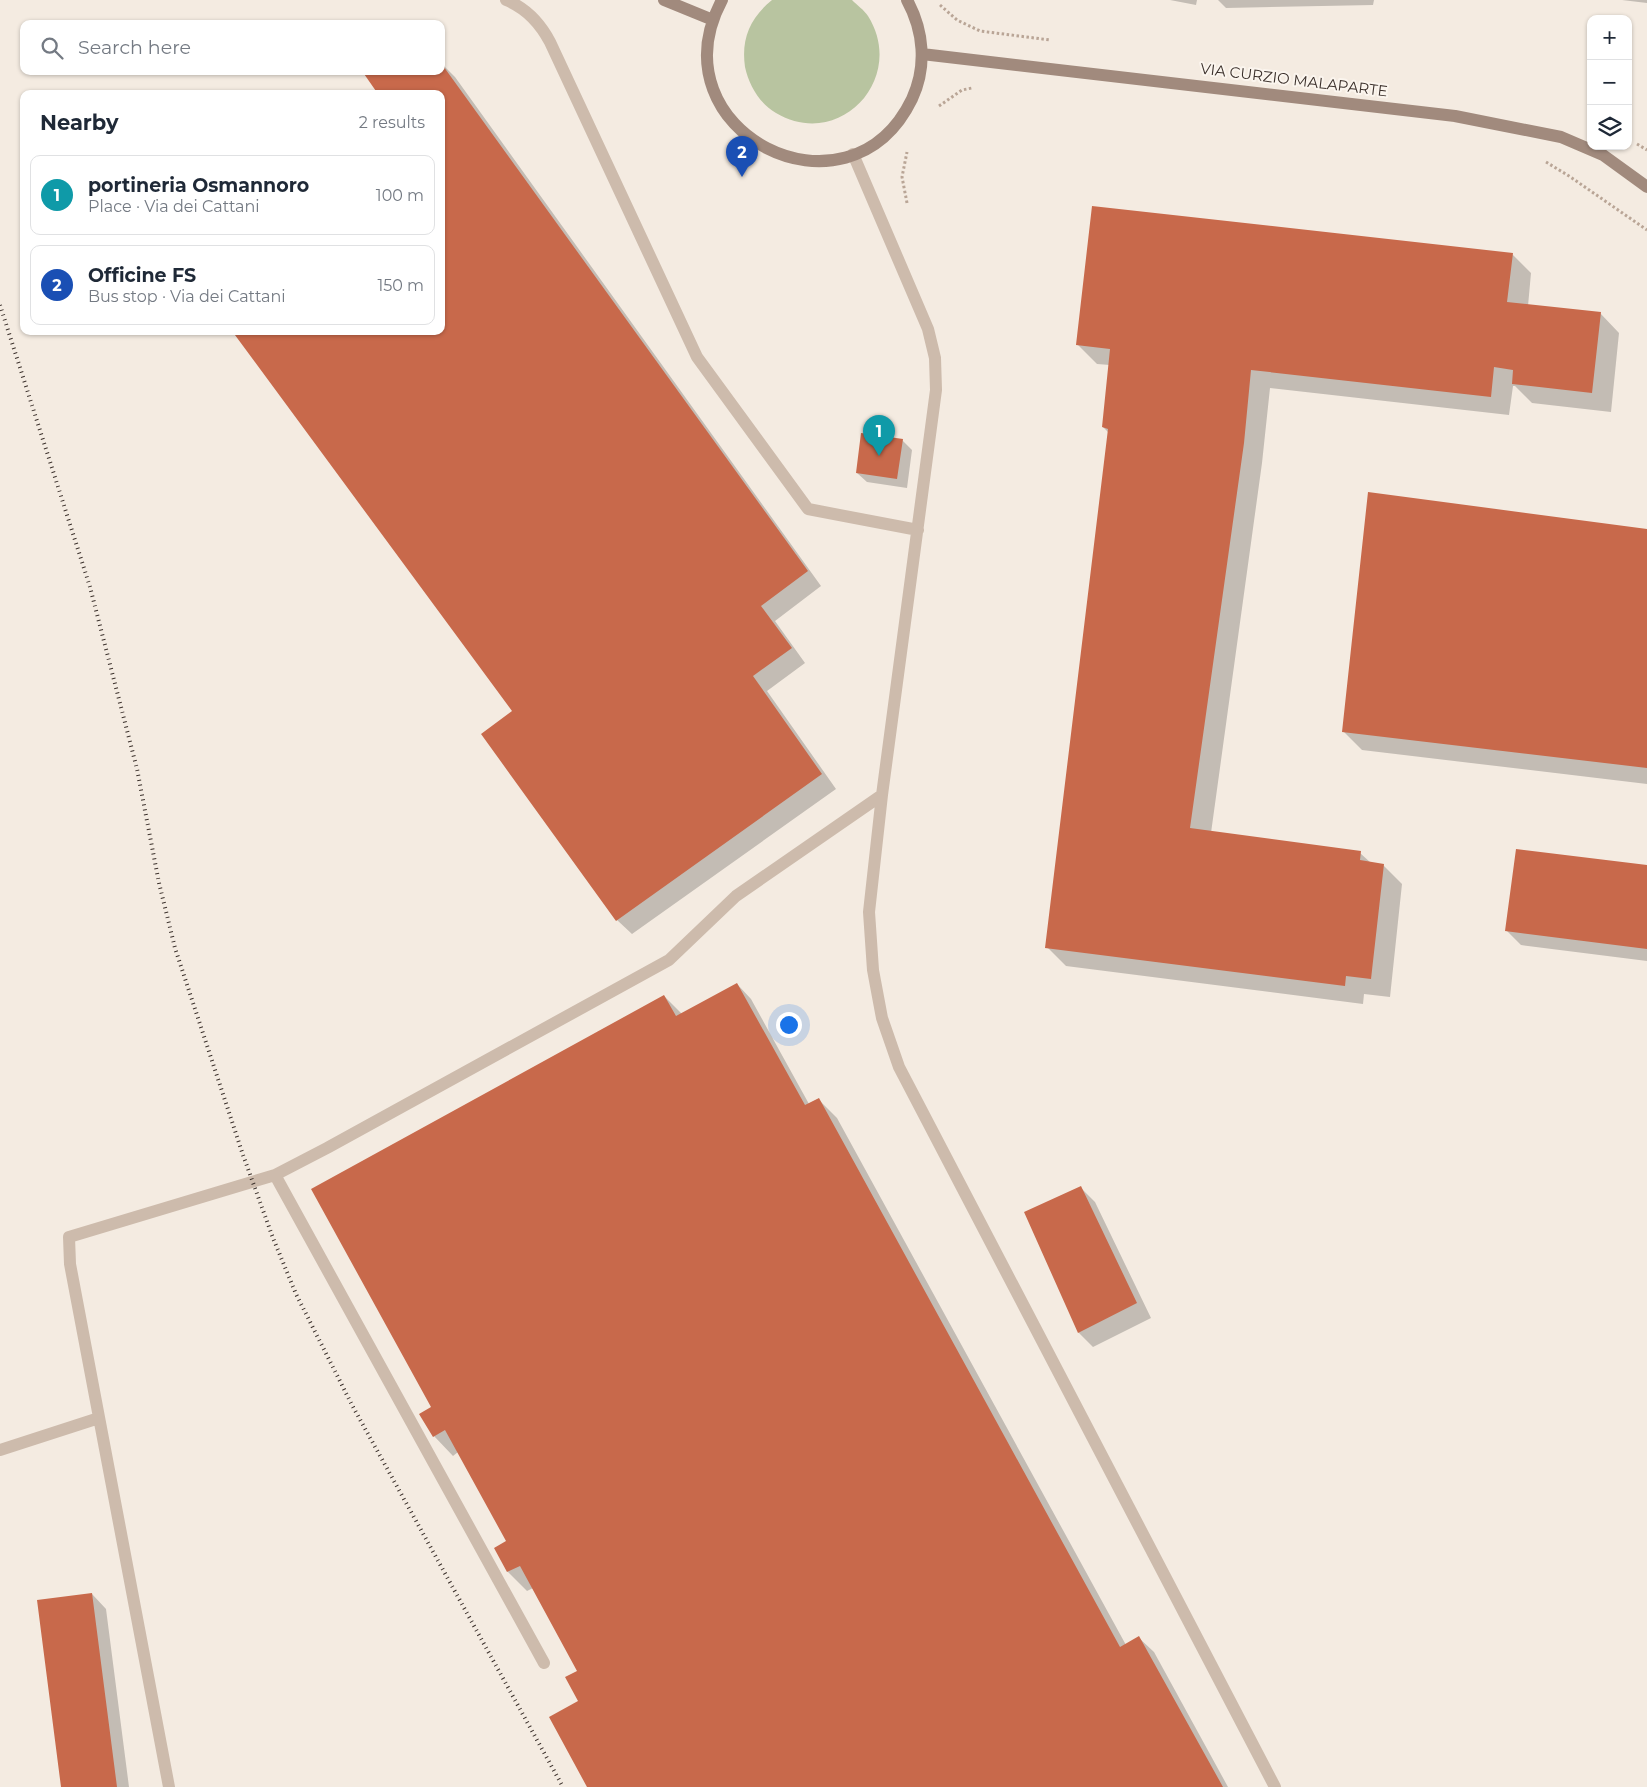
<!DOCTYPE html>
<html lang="en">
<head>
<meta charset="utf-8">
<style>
	body { margin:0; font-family:Montserrat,sans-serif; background:#f2f2f3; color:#1f2937 }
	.controls { position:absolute; right:15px; top:15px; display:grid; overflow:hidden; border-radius:10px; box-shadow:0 1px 4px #0004 }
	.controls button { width:45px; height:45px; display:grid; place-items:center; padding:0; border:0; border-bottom:1px solid #e0e1e3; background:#fff; color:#1f2937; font:25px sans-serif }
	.you { position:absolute; left:788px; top:1024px; width:18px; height:18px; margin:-12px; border:4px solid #fff; border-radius:50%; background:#1a73e8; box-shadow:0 0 0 8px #1a73e833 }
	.badge { display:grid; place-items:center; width:32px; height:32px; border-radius:50%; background:#1f5a5e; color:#fff; font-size:16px; font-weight:700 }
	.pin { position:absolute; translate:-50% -41px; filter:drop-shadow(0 1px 2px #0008) }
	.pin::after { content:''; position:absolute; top:26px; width:18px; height:15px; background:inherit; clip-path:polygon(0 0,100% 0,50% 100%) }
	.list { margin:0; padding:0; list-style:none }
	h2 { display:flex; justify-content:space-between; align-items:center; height:65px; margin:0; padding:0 20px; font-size:21px }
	h2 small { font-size:16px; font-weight:400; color:#747a83 }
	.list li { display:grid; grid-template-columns:32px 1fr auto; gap:15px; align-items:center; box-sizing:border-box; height:80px; margin:0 10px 10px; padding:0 10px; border:1px solid #e0e1e3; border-radius:10px }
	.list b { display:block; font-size:19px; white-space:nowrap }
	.list p { margin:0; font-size:16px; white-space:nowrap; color:#747a83 }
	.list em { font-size:16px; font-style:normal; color:#747a83 }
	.icon { flex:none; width:28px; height:28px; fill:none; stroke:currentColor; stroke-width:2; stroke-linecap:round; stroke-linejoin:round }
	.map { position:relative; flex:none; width:1647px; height:1787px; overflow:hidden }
	.search { position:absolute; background:#fff; box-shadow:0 1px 4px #0004; left:20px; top:20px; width:425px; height:55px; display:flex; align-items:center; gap:12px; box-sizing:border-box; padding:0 18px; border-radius:10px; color:#747a83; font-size:19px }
	.panel { position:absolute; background:#fff; box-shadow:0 1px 4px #0004; left:20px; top:90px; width:425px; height:245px; border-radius:10px }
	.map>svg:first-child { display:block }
</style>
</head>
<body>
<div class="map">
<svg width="1647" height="1787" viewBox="0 0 1647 1787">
	<rect width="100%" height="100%" fill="#f4ebe1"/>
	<path fill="#b8c4a0" d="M772 0H852C857 5 864 10 868 16 907 78 840 151 776 113 759 103 749 85 745 67 741 39 750 18 772 0Z"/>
	<path fill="#0003" d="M1170 0H1197L1196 5Z
		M1218 0H1374L1373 5 1226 8Z
		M1622 0H1647V3Z
		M441 63 455 77 821 586 775 621 805 663 767 691 836 789 632 934 617 920 514 711 441 331Z
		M1512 254 1531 273 1528 306 1600 313 1619 333 1611 412 1532 403 1515 386H1513L1509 415 1270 388 1262 463 1211 833 1360 853 1371 863 1383 865 1402 884 1390 997 1364 994 1363 1004 1066 966 1047 947 1109 433 1103 427 1110 365 1097 364 1078 345Z
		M902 440 912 450 907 488 867 482 857 473Z
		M1647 530V784L1362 750 1343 731Z
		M1647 867V961L1521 945 1507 931Z
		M737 984 751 999 809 1104 818 1099 837 1118 1126 1645 1139 1638 1154 1652 1228 1787H589L580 1701 579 1671 533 1588 527 1591 508 1572 495 1548 508 1542 458 1452 453 1456 434 1436 433 1407 664 996 682 1014Z
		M1081 1188 1095 1202 1151 1318 1093 1347 1079 1333Z
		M92 1594 106 1609 129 1787H62Z"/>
	<path fill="#c8694b" d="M441 63 808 571 761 606 792 648 753 676 822 774 616 921 481 734 512 711 232 331H441V94H378L362 71H441Z
		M1092 206 1513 253 1507 302 1601 312 1592 393 1512 384 1513 370 1494 367 1491 397 1251 370 1244 443 1190 828 1361 851 1360 860 1384 864 1371 979 1346 976 1345 986 1045 948 1108 429 1102 427 1110 349 1076 345Z
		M861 433 903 439 897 479 856 473Z
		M1368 492 1647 529V768L1342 732Z
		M1516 849 1647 865V949L1505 931Z
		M737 983 805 1105 819 1098 1120 1647 1139 1636 1223 1787H587L549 1717 578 1701 565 1677 577 1671 520 1566 507 1572 494 1548 506 1541 445 1430 433 1437 419 1414 431 1407 311 1189 664 995 676 1016Z
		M1081 1186 1137 1303 1078 1333 1024 1212Z
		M92 1593 117 1787H61L37 1600Z"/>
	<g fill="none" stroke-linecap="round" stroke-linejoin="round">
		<path stroke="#b9a596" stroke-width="3" stroke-dasharray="2.5 2.5" stroke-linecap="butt" d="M940 5 957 20 980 31 1050 40
			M939 106 962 90 972 88
			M1637 144 1647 150
			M1546 162 1569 176 1647 230
			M907 203 902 177 907 152"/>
		<path stroke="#cdbbac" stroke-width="12" d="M506 0C526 8 540 23 550 42L697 357 808 509 918 530
			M853 154 928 329 935 358 936 390 882 795 869 912 873 970 882 1018 899 1067 1275 1787
			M275 1175 544 1663
			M0 1450 99 1418
			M169 1787 70 1264 69 1237 275 1175 327 1148 669 960 736 896 882 795"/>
		<path stroke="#a18a7d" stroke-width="12" d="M664 0 713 20
			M722 0C652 131 848 231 912 99 927 67 924 31 907 0
			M922 54 1455 116 1561 137 1603 155 1647 187"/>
		<path stroke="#3b302b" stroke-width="4" stroke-dasharray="1 4" stroke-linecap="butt" d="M0 305 90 587 137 769 159 883 175 948 243 1155 273 1238 296 1294 352 1405 563 1787"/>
	</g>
	<g text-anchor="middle" stroke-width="4" stroke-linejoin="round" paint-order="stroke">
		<g font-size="15" fill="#3b302b" stroke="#fbf5ee">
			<text transform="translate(1294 80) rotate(7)" y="5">VIA CURZIO MALAPARTE</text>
		</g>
	</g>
</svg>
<div class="controls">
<button>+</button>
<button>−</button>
<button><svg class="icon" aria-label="layers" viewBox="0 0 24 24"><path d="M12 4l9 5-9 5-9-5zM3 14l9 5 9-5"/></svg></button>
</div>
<div class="you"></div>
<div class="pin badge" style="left:879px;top:456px;background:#0f9aa8">1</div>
<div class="pin badge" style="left:742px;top:177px;background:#1a4fb4">2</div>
<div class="search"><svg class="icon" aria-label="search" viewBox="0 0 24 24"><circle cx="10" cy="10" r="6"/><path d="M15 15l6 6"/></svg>Search here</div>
<section class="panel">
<h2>Nearby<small>2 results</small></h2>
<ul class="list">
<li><span class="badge" style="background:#0f9aa8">1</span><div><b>portineria Osmannoro</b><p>Place · Via dei Cattani</p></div><em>100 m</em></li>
<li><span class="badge" style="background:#1a4fb4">2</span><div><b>Officine FS</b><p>Bus stop · Via dei Cattani</p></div><em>150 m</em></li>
</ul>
</section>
</div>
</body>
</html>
